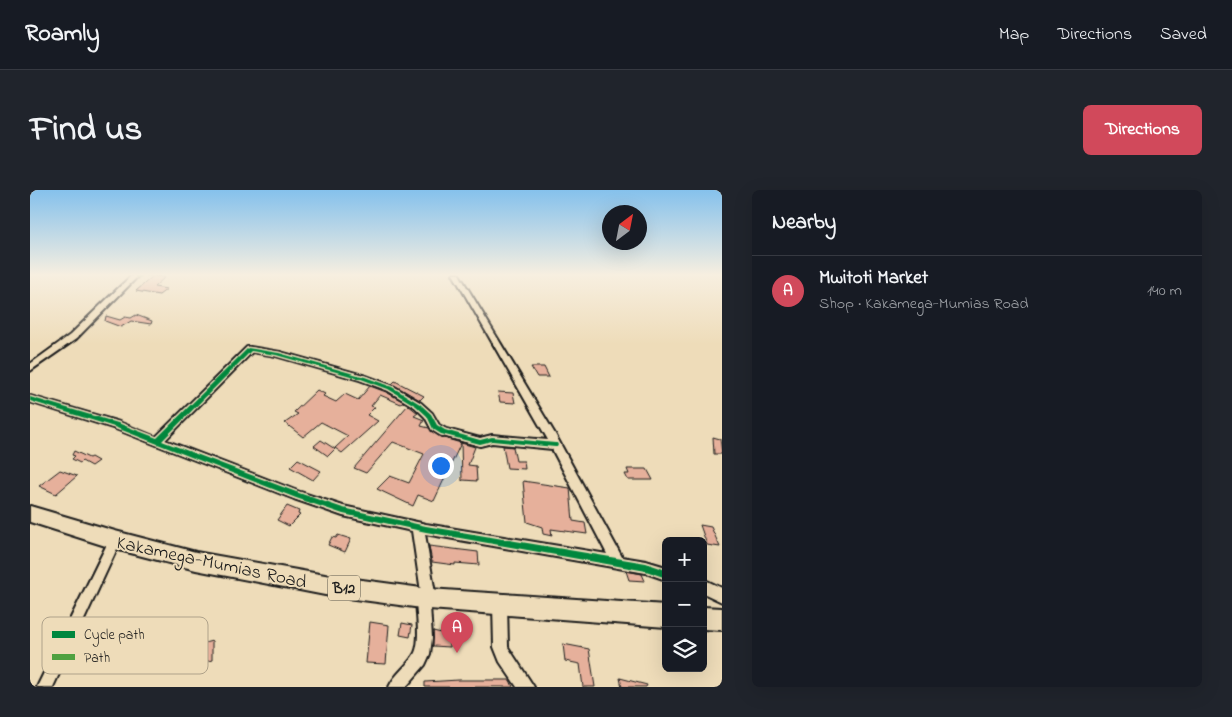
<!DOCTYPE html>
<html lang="en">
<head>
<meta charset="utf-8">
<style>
	body { margin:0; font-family:"Indie Flower",sans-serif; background:#20242c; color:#f1f3f6 }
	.controls { position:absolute; right:15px; bottom:15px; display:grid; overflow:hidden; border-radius:8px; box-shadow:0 5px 20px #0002 }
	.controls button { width:45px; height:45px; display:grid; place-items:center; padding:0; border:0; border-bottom:1px solid #363941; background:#171b24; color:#f1f3f6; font:25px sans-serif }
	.compass { position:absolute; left:572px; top:15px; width:45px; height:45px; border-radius:50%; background:#171b24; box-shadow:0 5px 20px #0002; rotate:32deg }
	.you { position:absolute; left:410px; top:275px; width:18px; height:18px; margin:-12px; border:4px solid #fff; border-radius:50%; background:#1a73e8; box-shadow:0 0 0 8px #1a73e833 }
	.badge { display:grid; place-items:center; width:32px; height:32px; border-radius:50%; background:#d1495b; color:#fff; font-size:16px; font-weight:700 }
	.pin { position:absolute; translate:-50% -41px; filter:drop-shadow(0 1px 2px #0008) }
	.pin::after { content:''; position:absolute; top:26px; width:18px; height:15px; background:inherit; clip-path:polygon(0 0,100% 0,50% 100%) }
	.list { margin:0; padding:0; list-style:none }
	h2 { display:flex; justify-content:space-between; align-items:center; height:65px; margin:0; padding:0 20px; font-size:21px }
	h2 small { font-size:16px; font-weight:400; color:#9ea1a6 }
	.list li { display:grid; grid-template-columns:32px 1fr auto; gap:15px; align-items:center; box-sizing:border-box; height:70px; padding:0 20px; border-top:1px solid #363941 }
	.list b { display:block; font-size:19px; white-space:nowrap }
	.list p { margin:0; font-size:16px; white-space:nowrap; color:#9ea1a6 }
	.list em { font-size:16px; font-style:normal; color:#9ea1a6 }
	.icon { flex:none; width:28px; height:28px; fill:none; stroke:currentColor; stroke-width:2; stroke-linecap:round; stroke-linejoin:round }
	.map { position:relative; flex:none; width:692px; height:497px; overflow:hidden; border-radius:8px }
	header { display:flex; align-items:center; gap:30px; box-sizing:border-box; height:70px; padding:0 25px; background:#171b24; border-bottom:1px solid #363941 }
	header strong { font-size:24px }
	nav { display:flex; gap:28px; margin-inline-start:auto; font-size:18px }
	.intro { display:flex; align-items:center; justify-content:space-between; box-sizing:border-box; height:120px; padding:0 30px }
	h1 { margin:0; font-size:35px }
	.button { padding:12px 22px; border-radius:8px; background:#d1495b; color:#fff; font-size:18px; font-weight:700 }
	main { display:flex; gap:30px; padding:0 30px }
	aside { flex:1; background:#171b24; border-radius:8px; box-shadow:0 5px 20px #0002 }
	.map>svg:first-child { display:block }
</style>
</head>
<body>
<header>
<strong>Roamly</strong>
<nav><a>Map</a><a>Directions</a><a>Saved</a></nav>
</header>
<div class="intro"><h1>Find us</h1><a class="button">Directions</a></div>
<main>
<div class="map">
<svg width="692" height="497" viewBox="0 0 692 497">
	<rect width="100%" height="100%" fill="#eedcb9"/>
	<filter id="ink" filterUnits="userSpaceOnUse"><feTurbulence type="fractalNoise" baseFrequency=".02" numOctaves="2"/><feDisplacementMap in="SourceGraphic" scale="10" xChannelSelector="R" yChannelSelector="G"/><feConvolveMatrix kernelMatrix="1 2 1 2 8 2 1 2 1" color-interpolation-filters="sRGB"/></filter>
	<g filter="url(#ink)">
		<path fill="#e6b09b" stroke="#1c1c1c" d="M123 86 135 87 124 97 137 99 129 105 106 101Z
			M106 125 122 131 121 134 101 131 91 137 75 131 76 126 90 130 95 127 101 128Z
			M501 177H514L519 187H507Z
			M365 191 394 206 390 210 362 194Z
			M340 196 356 202 374 212 371 214 350 205 341 216 345 217 337 225 348 231 312 263 305 258 318 246 291 232 273 247 255 233 268 224 264 222 287 200 295 204 293 206 306 212 315 204 328 210Z
			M468 202 483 203 485 213 470 212Z
			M378 215 388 223 384 226 394 230 391 236 399 238 410 247 445 257 438 275 446 276 447 291 433 290 432 291 431 253 404 311 388 305 383 316 347 299 360 286 379 293 394 264 363 252 336 283 324 278Z
			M683 247 690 249 692 264H684Z
			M291 250 305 259 298 266 284 256Z
			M473 256 483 257 486 271H494L495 279 477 278Z
			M44 261 59 268 61 267 68 271 61 276 52 271 50 273 42 269 45 266 42 265Z
			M268 269 291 281 283 290 260 277Z
			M597 279H617L623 290H598L595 284H599Z
			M30 280 47 286 26 304 9 296Z
			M493 291 540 298 543 331 555 333 557 344 521 339 522 346 513 344 512 337 497 332Z
			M257 316 269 321 268 324 270 325 259 336 247 330Z
			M670 335 681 337 690 357 677 355Z
			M308 345 321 349 315 362 298 355 302 347 306 348Z
			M399 356 448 362 449 375 425 373V375L402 372Z
			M596 381 612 384 615 391 599 390Z
			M340 432 359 435 356 474 336 473Z
			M372 433 382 435 380 447 370 445Z
			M403 441 420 445V457L403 456Z
			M160 442 159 457 182 451V470L168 474V463L147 468 149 445Z
			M533 454 559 459 565 497H553L550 474 535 471Z
			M590 488 617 495 616 497H592Z
			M429 490H480L483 497H395V492Z"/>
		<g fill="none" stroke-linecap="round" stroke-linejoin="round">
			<defs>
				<path id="minor" d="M103 84H110L46 149 0 181V174L40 145Z
					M423 84H429L525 244 592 367 616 371 636 377V390L616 383 395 344 406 409 404 414 400 415 402 448 400 464 395 475 376 497H359C365 484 375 478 383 466 392 455 386 422 386 408L388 403 391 402 382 341 313 326 264 309 83 238 0 212V206L89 232 126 247 217 157H220L250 162 336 186 363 196 391 213 402 223 409 235 416 239 450 248 462 245 518 250ZM222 162 246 166 330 190 357 200 385 217 395 227 402 240 410 245 450 256 462 253 522 259 577 364 396 334 313 316 270 302 135 250Z
					M85 344 89 346 91 350 23 497H7L81 346Z
					M673 389 692 398V412L673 403Z
					M470 407 475 409 477 414 478 457 504 497H487L470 472 464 457 463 414 465 409Z"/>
				<path id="highway" d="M0 316 85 341 166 362 295 385 399 399 636 415V437L399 419 295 405 166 380 85 359 0 332Z
					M673 417 692 418V440L673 439Z"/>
			</defs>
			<use href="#minor" stroke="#1c1c1c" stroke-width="4"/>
			<use href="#highway" stroke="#1c1c1c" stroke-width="4"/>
			<use href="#minor" fill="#eedcb9" fill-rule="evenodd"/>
			<use href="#highway" fill="#eedcb9" fill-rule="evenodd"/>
			<path stroke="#4fa141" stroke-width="4" stroke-dasharray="7 4" stroke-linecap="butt" d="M105 86 123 84"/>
			<defs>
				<path id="cycleway" d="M218 158 249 163 335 187 362 197 390 214 401 224 407 235 415 240 450 250 462 247 525 253H527L528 255 527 257H525L462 251 450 254 411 244 403 239 397 226 386 216 358 199 331 189 246 165 221 161 132 251 269 303 313 318 396 336 616 373 636 380V388L616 381 396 342 313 324 266 308 84 237 0 211V207L88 233 127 248Z"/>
			</defs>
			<use href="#cycleway" stroke="#eedcb9" stroke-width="3"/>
			<use href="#cycleway" fill="#00873e" fill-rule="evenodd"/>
		</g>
	</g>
	<linearGradient id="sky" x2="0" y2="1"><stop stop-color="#85c1ec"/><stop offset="0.55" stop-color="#f7efe0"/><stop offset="1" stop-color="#f7efe0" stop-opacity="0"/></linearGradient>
	<rect width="692" height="154" fill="url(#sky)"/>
	<g text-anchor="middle" stroke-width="4" stroke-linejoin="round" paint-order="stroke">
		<rect fill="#eedcb9" stroke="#5b564b" stroke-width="1" x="298" y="385.5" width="32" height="25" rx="4"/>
		<g font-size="15" font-weight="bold" fill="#1c1c1c">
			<text x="314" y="403">B12</text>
		</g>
		<g font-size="19" fill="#1c1c1c" stroke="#eedcb9">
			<text transform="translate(182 371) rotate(12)" y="7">Kakamega-Mumias Road</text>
		</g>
	</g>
	<rect x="12" y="427" width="166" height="57" rx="8" fill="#eedcb9" stroke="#afa28a" stroke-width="1"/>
	<rect x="22" y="441" width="23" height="7" fill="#00873e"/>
	<rect x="22" y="464" width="23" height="6" fill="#4fa141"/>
	<g font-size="14" fill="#1c1c1c">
		<text x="54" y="449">Cycle path</text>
		<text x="54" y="472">Path</text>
	</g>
</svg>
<div class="controls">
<button>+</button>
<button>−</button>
<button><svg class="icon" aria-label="layers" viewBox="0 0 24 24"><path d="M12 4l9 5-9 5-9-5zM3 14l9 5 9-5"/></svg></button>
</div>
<svg class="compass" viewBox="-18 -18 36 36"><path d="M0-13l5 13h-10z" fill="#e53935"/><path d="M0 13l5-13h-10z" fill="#9ea1a6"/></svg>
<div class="you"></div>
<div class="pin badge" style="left:427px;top:463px">A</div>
</div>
<aside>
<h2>Nearby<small></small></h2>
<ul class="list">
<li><span class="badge">A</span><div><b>Mwitoti Market</b><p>Shop · Kakamega-Mumias Road</p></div><em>140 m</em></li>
</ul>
</aside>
</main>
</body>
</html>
